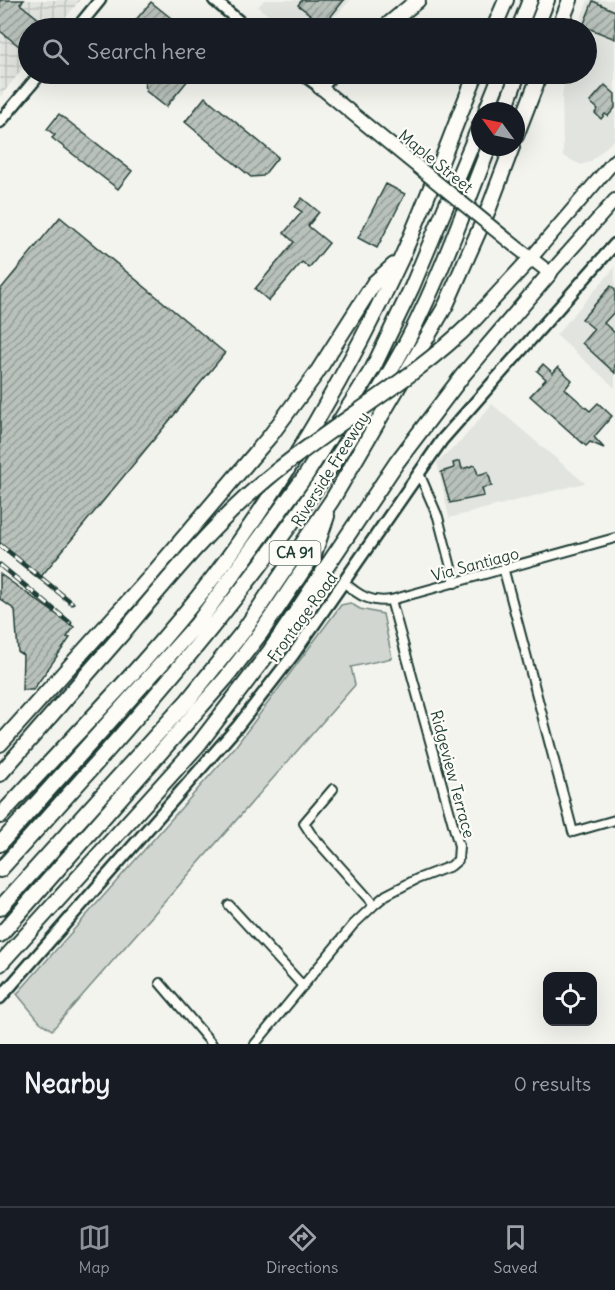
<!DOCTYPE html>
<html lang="en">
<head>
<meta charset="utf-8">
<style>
	body { margin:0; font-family:Delius,sans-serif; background:#20242c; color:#f1f3f6 }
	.controls { position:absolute; right:18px; bottom:18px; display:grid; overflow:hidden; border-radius:12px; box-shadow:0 6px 24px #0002 }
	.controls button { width:54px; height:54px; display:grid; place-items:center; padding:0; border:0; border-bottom:2px solid #363941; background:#171b24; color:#f1f3f6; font:30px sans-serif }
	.compass { position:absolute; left:471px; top:102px; width:54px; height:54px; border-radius:50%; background:#171b24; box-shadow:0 6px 24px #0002; rotate:303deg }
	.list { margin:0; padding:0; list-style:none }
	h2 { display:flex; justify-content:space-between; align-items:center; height:78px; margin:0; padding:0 24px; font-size:26px }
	h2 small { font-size:20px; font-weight:400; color:#9ea1a6 }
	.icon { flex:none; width:33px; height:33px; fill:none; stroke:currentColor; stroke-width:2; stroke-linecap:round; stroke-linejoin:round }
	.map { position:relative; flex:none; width:615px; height:1044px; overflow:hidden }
	.search { position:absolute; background:#171b24; box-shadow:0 6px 24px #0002; left:18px; right:18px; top:18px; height:66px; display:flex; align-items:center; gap:15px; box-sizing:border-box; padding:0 21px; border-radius:33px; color:#9ea1a6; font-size:22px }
	.sheet { height:162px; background:#171b24 }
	nav { display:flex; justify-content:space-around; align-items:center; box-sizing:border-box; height:84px; border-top:2px solid #363941; background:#171b24; font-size:16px; color:#9ea1a6 }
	nav a { display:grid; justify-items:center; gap:3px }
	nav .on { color:#8c9099 }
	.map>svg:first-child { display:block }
</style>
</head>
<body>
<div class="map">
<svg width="615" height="1044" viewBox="0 0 615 1044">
	<defs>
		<pattern id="industrial-grid" width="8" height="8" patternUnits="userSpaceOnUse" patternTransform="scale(1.5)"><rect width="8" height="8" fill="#e2e5df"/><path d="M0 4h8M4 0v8" fill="none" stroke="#c1c5c0"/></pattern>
		<pattern id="building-hatch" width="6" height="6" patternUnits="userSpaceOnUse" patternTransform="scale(1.5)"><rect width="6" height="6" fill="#b9c1bb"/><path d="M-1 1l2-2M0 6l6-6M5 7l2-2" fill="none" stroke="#969e99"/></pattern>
	</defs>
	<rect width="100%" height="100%" fill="#f4f4ef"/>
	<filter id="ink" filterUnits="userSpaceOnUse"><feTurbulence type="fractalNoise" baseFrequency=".0167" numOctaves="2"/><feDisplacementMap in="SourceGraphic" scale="12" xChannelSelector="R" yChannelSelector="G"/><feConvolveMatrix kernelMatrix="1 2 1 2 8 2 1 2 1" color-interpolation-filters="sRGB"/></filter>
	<g filter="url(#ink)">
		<path fill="#e2e5df" d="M264 0H351L323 28H284L258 7Z
			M588 0H615V139L590 162 581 165 563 156 562 96 566 74H586V28H577Z
			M615 267V388L556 335Z
			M492 404 585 483 449 518 437 462 461 441Z"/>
		<path fill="url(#industrial-grid)" d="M0 0H80L57 28H28V62L0 97Z"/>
		<path fill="#d1d6d1" stroke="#788a82" stroke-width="1.5" d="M350 603 360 609 383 614 392 658 351 667 355 685 52 1030 40 1022 17 994 235 747 341 605Z"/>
		<path fill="url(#building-hatch)" stroke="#1f3d34" stroke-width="1.5" d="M0 0H24L20 4 40 20 34 28H28V35L19 46 0 31Z
			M302 0H344L324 25 298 5Z
			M593 1 615 11V39L583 26Z
			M151 2 176 22 171 28H129Z
			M144 74H193L166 107 146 91Z
			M605 85 615 94V108L608 116 605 114 601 119 595 113 598 109 590 102Z
			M205 97 278 157 263 176 251 177 185 122Z
			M59 114 132 171 118 189 52 138 55 135 47 129Z
			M386 184 405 194 377 248 358 238Z
			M302 198 319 212 308 226 329 243 309 268 302 262 269 301 255 289 294 242 284 233 302 212 295 207Z
			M60 217 225 353 39 579 0 547V290Z
			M611 286 615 289V311L604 323 615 333V373L582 343 594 329 582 319Z
			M543 364 553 373 558 367 572 380 565 389 590 411 598 403 612 416 594 437 604 448 590 442 586 446 530 396 546 379 537 371Z
			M460 461 462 469 475 465 478 475 488 472 492 486 482 488 484 496 450 503 441 472 454 468 453 463Z
			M0 574 74 627 67 637 70 638 33 690H22L23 655 18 652 15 610 0 599Z"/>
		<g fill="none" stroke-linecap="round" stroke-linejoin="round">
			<defs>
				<path id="street" d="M419 473 438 517 455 583
					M504 571 573 832 615 820
					M345 583C359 596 372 603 391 600L615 538
					M333 789 304 823 311 834 374 905
					M229 905 303 986
					M160 983 212 1044
					M255 1044 353 925 374 905 386 895 417 879 451 866 458 860 459 846 391 600"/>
				<path id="secondary" d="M214 0 247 28
					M77 28 100 0
					M302 74 320 87
					M0 122 40 74
					M0 998 238 726 293 655 442 440 615 244"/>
				<path id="primary" d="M320 87 407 158
					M515 246 550 273 615 200
					M531 258 615 160"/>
				<path id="highway" d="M384 28 418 0
					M494 28 506 0
					M519 28 530 0
					M536 28 547 0
					M559 28 570 0
					M320 87 331 74
					M486 111 501 74
					M504 111 518 74
					M516 136 540 74
					M473 321 531 258
					M0 744 151 576 270 436 316 374 374 283 394 265
					M0 774 122 634
					M0 816C72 737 150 661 215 575 285 482 352 365 401 259 428 198 451 135 476 74
					M0 844 197 624 306 475 373 368 412 287 480 125
					M0 870C145 711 288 551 395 363 433 297 461 218 489 147
					M0 908 188 700 242 633 332 500 446 305 489 208 512 147
					M0 935 226 678 260 634 314 554 327 516
					M0 964 198 745 270 651 397 462 463 375 550 273"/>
			</defs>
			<use href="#street" stroke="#1f3d34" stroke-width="12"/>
			<use href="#secondary" stroke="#1f3d34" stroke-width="15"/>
			<use href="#primary" stroke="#1f3d34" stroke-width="16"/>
			<use href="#highway" stroke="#1f3d34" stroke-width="18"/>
			<use href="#street" stroke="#fdfcf7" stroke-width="8"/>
			<use href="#secondary" stroke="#fdfcf7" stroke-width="10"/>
			<use href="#primary" stroke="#fdfcf7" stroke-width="12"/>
			<use href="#highway" stroke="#fdfcf7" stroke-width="14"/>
			<defs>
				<path id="rail" d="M0 545 72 603
					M0 565 70 623"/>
			</defs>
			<use href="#rail" stroke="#1f3d34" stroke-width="5"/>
			<use href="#rail" stroke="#fdfcf7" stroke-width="3" stroke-dasharray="9" stroke-linecap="butt"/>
			<defs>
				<path id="primary-bridge" d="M407 158 515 246"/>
				<path id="highway-bridge" d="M122 634C168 579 213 524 268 478 334 423 411 382 473 321"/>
			</defs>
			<use href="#primary-bridge" stroke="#1f3d34" stroke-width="16" stroke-linecap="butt"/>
			<use href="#highway-bridge" stroke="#1f3d34" stroke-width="18" stroke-linecap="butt"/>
			<use href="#primary-bridge" stroke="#fdfcf7" stroke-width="12"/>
			<use href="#highway-bridge" stroke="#fdfcf7" stroke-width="14"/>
		</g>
	</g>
	<g text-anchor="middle" stroke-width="4.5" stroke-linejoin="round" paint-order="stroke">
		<rect fill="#fdfcf7" stroke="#62766e" stroke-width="1.5" x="269.5" y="541" width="51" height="24" rx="4.5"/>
		<g font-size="15" font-weight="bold" fill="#1f3d34">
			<text x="295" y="558">CA 91</text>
		</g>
		<g font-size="16" fill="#1f3d34" stroke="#fdfcf7">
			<text transform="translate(436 161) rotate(39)" y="6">Maple Street</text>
			<text transform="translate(330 469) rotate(-58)" y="6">Riverside Freeway</text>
			<text transform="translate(475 564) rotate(-15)" y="6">Via Santiago</text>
			<text transform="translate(302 617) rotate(-54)" y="6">Frontage Road</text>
			<text transform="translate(453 774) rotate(75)" y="6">Ridgeview Terrace</text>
		</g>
	</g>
</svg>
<div class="controls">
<button><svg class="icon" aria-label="locate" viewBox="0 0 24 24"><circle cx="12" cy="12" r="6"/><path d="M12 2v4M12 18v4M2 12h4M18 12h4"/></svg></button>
</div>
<svg class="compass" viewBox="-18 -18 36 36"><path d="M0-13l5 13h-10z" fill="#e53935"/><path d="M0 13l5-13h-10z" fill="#9ea1a6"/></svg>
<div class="search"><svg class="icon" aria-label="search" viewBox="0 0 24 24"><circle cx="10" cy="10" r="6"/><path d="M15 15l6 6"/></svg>Search here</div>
</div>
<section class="sheet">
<h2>Nearby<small>0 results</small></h2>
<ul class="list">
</ul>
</section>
<nav>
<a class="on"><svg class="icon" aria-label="map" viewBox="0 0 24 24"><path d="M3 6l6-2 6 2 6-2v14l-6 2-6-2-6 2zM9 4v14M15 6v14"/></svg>Map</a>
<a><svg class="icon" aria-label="directions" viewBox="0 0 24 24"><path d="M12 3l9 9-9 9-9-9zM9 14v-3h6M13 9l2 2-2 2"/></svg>Directions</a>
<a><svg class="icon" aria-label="saved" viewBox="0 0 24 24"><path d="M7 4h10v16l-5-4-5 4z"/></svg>Saved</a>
</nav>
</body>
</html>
